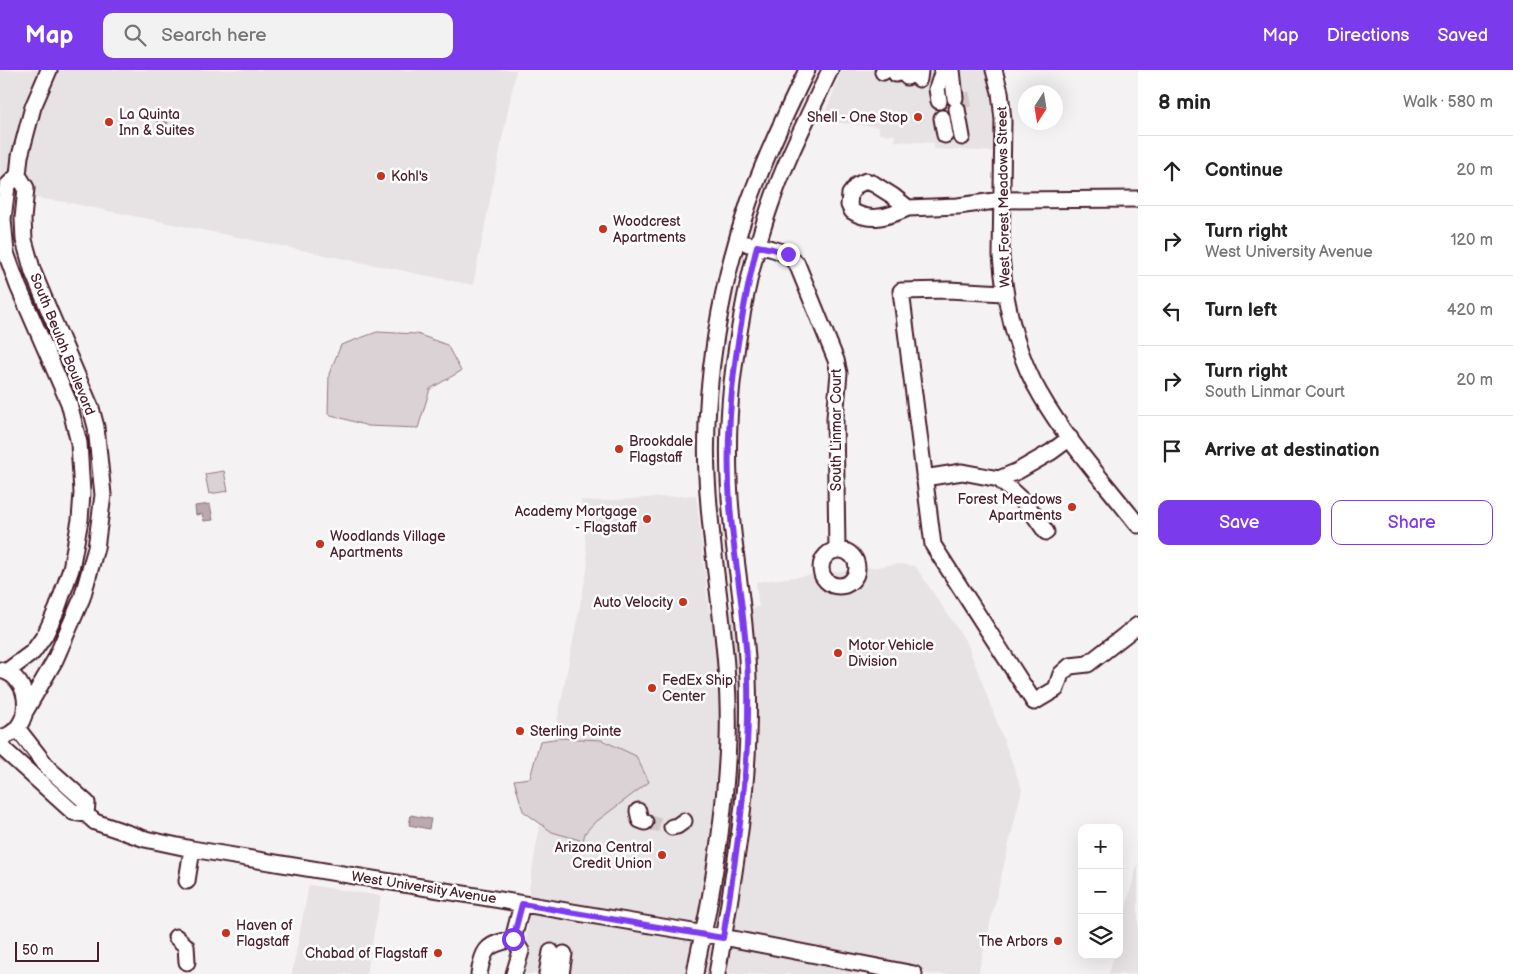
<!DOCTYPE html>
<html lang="en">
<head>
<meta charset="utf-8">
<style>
	body { margin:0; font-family:"Balsamiq Sans",sans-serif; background:#f2f2f2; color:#222 }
	.controls { position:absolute; right:15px; bottom:15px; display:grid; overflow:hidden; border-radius:10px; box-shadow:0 5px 20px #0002 }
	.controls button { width:45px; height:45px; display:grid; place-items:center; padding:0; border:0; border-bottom:1px solid #e0e0e0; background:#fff; color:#222; font:25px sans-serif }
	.compass { position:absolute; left:1018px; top:15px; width:45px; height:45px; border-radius:50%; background:#fff; box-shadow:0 5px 20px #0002; rotate:192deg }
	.scale { position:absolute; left:15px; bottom:12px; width:84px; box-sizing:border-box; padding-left:5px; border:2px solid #4a1f2b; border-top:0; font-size:14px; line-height:18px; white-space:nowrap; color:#4a1f2b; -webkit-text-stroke:4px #fff; paint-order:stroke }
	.stop { position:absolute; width:15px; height:15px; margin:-11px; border:4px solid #7c3aed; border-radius:50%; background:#fff }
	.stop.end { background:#7c3aed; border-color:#fff; box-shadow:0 1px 5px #0008 }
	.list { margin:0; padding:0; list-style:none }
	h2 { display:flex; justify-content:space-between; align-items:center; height:65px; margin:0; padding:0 20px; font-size:21px }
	h2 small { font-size:16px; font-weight:400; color:#767676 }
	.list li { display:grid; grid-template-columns:32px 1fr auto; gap:15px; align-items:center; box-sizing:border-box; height:70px; padding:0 20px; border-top:1px solid #e0e0e0 }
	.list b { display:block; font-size:19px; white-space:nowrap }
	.list p { margin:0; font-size:16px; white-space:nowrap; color:#767676 }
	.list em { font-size:16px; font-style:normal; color:#767676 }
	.actions { display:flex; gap:10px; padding:15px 20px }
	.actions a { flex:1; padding:11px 0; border:1px solid #7c3aed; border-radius:10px; text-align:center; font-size:18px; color:#7c3aed }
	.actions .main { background:#7c3aed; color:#fff }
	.icon { flex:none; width:28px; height:28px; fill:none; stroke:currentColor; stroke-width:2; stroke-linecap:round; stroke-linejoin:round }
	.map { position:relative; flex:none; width:1138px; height:904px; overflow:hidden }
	header { display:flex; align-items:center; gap:30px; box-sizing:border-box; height:70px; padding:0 25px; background:#7c3aed; color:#fff }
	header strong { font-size:24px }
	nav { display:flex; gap:28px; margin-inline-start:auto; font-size:18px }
	.search { width:350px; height:45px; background:#f2f2f2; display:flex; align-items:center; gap:12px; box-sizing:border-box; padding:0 18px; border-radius:10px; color:#767676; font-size:19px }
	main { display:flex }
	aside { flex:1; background:#fff }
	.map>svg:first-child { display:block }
</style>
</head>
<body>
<header>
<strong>Map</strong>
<div class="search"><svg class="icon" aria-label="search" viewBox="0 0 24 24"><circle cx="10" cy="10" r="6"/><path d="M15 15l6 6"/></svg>Search here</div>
<nav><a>Map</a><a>Directions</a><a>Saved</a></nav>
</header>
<main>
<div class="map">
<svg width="1138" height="904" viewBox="0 0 1138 904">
	<rect width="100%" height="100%" fill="#f4f2f2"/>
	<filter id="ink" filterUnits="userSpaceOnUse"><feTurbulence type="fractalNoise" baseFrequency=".02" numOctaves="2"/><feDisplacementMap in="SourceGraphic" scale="10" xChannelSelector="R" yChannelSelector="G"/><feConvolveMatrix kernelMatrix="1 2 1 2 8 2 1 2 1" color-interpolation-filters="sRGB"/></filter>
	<g filter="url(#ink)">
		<path fill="#e7e2e3" d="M0 0H516L473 215 65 132 0 123Z
			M841 0H994L1003 82 934 79V73L894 71 895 65 879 64V57L840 53 826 40 832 26Z
			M696 425 709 542 759 537 756 512 899 494 915 496 967 573 1022 719 978 904H520L528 857 529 819 558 647 588 495 581 430 598 431Z
			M1138 792V904H1109L1114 885H1119V864Z
			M309 815 381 826 366 904H292Z"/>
		<path fill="#dbd2d5" stroke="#927880" d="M377 262 417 264 447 275 461 301 430 319 418 358 368 356 328 344 329 304 341 275Z
			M224 401 228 421 209 424 205 404Z
			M561 668 602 670 636 686 649 712 593 754 585 763 583 771 552 762 523 741 514 710 530 708 540 671Z"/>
		<path fill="#baa9ae" stroke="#8d727a" d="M158 42 167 48 168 52 164 60 160 59 158 52 151 48V44Z
			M210 434 213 450 204 451 202 444 196 445 195 436Z
			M411 745 431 749 429 759 409 755Z"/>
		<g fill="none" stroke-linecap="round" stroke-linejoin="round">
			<path stroke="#d2c8ca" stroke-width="15" stroke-dasharray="15 8" stroke-linecap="butt" d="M962 23 965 41
				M948 29 950 40
				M645 752 672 757"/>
			<defs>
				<path id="minor" d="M952 0 955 28
					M994 0 1000 22 1003 50 1001 186C1005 234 1015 282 1040 324 1066 370 1105 413 1138 455
					M883 2 884 0
					M896 4 897 0
					M907 7 909 0
					M919 9 920 1
					M939 31 937 19 943 0
					M957 39 962 67
					M942 48 945 65
					M908 138C890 146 870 153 852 141L849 135 850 124 857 115 866 111 874 114 893 126 908 138 958 136 1002 130 1138 129
					M748 174C769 178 782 178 797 194L836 290 839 303 835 348 837 479
					M1004 223 948 220 901 221 933 475 1034 632 1056 619 1061 604 1070 596 1088 594 1138 555
					M924 408 962 402 999 409 1018 401 1051 382 1070 368
					M999 409 1027 435 1046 462
					M821 498a18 18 0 1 1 36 0a18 18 0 1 1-36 0Z
					M0 600C34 607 34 661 0 668
					M6 602 33 582 45 565 57 539 71 499 80 450 82 423 79 373 69 333 18 216 6 183 3 149 7 116 18 105
					M26 640 55 590 82 528 96 478 103 425 96 357 91 338 51 245 33 202 24 170 23 149 26 118 18 105 20 86 33 37 49 0
					M17 658 49 699 87 733 86 744
					M0 676 73 742 86 744 95 752 145 769 192 779 723 867 914 904
					M638 741 640 750 645 752
					M672 757 677 756 684 751
					M187 811 192 779
					M176 867 186 876 187 892
					M479 904C484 877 487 875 513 869
					M514 904 521 881 513 869 522 834
					M547 904 551 882
					M561 904 564 884
					M695 904C698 884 703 865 707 845 718 787 726 728 728 670 731 581 711 494 707 406 703 318 720 215 749 132 765 87 786 43 807 0
					M717 904C734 807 752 708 748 609 747 566 740 523 735 480 728 425 726 368 732 313 739 253 750 193 770 136 786 89 809 45 830 0"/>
			</defs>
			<use href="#minor" stroke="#4a1f2b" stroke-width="19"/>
			<use href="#minor" stroke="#fff" stroke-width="15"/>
		</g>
	</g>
	<g fill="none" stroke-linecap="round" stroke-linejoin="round" filter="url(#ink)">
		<path stroke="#7c3aed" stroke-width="6" d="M513 869 522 834 723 868C737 781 750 700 748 612 747 552 734 494 730 435 724 346 737 261 757 176L773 179 788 184"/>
	</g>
	<g fill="#c8321e" stroke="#fff" stroke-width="2">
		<circle cx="918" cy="47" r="5"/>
		<circle cx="109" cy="52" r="5"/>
		<circle cx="381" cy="106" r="5"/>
		<circle cx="603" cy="159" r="5"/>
		<circle cx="619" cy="379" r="5"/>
		<circle cx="1072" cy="437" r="5"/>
		<circle cx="647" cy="449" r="5"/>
		<circle cx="320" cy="474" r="5"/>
		<circle cx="683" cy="532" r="5"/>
		<circle cx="838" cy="583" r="5"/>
		<circle cx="652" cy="618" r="5"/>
		<circle cx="520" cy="661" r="5"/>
		<circle cx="662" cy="785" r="5"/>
		<circle cx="226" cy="863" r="5"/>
		<circle cx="1058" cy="871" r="5"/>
		<circle cx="438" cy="883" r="5"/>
	</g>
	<g text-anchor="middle" stroke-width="5" stroke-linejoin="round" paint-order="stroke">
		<g font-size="14" fill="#4a1f2b" stroke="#fff" text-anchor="start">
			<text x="119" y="49">La Quinta<tspan x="119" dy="16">Inn &amp; Suites</tspan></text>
			<text x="908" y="52" text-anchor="end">Shell - One Stop</text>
			<text x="391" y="111">Kohl's</text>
			<text x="613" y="156">Woodcrest<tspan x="613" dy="16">Apartments</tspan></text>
			<text x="629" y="376">Brookdale<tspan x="629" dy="16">Flagstaff</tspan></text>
			<text x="1062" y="434" text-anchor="end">Forest Meadows<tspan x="1062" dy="16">Apartments</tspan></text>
			<text x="637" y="446" text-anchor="end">Academy Mortgage<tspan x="637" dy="16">- Flagstaff</tspan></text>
			<text x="330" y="471">Woodlands Village<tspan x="330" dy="16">Apartments</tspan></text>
			<text x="673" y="537" text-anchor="end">Auto Velocity</text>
			<text x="848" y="580">Motor Vehicle<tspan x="848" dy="16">Division</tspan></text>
			<text x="662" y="615">FedEx Ship<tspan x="662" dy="16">Center</tspan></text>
			<text x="530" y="666">Sterling Pointe</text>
			<text x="652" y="782" text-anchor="end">Arizona Central<tspan x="652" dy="16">Credit Union</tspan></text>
			<text x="236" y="860">Haven of<tspan x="236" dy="16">Flagstaff</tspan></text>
			<text x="1048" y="876" text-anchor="end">The Arbors</text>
			<text x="428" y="888" text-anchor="end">Chabad of Flagstaff</text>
		</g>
		<g font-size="14" fill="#4a1f2b" stroke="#fff">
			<text transform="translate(1003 127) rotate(-91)" y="5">West Forest Meadows Street</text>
			<text transform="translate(63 274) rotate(68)" y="5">South Beulah Boulevard</text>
			<text transform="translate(836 360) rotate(-90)" y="5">South Linmar Court</text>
			<text transform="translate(424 817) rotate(9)" y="5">West University Avenue</text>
		</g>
	</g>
</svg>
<div class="controls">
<button>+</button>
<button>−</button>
<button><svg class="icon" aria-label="layers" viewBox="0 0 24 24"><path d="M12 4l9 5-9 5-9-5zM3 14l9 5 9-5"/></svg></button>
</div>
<svg class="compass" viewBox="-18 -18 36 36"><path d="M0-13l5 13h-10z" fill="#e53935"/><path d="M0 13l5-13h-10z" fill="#767676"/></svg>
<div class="scale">50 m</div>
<div class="stop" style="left:513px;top:869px"></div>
<div class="stop end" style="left:788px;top:184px"></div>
</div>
<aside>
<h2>8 min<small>Walk · 580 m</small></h2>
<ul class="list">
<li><svg class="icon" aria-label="ahead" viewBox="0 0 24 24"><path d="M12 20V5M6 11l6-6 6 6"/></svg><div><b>Continue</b></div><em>20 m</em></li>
<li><svg class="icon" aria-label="right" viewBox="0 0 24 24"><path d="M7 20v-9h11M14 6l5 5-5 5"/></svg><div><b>Turn right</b><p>West University Avenue</p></div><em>120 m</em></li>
<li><svg class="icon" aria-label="left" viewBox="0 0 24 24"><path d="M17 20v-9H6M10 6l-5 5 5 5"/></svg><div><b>Turn left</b></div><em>420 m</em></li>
<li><svg class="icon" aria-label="right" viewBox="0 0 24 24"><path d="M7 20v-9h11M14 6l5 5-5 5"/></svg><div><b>Turn right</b><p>South Linmar Court</p></div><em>20 m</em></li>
<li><svg class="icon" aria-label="arrive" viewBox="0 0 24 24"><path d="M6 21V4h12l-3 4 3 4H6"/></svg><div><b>Arrive at destination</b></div></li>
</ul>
<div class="actions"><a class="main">Save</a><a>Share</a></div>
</aside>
</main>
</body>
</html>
